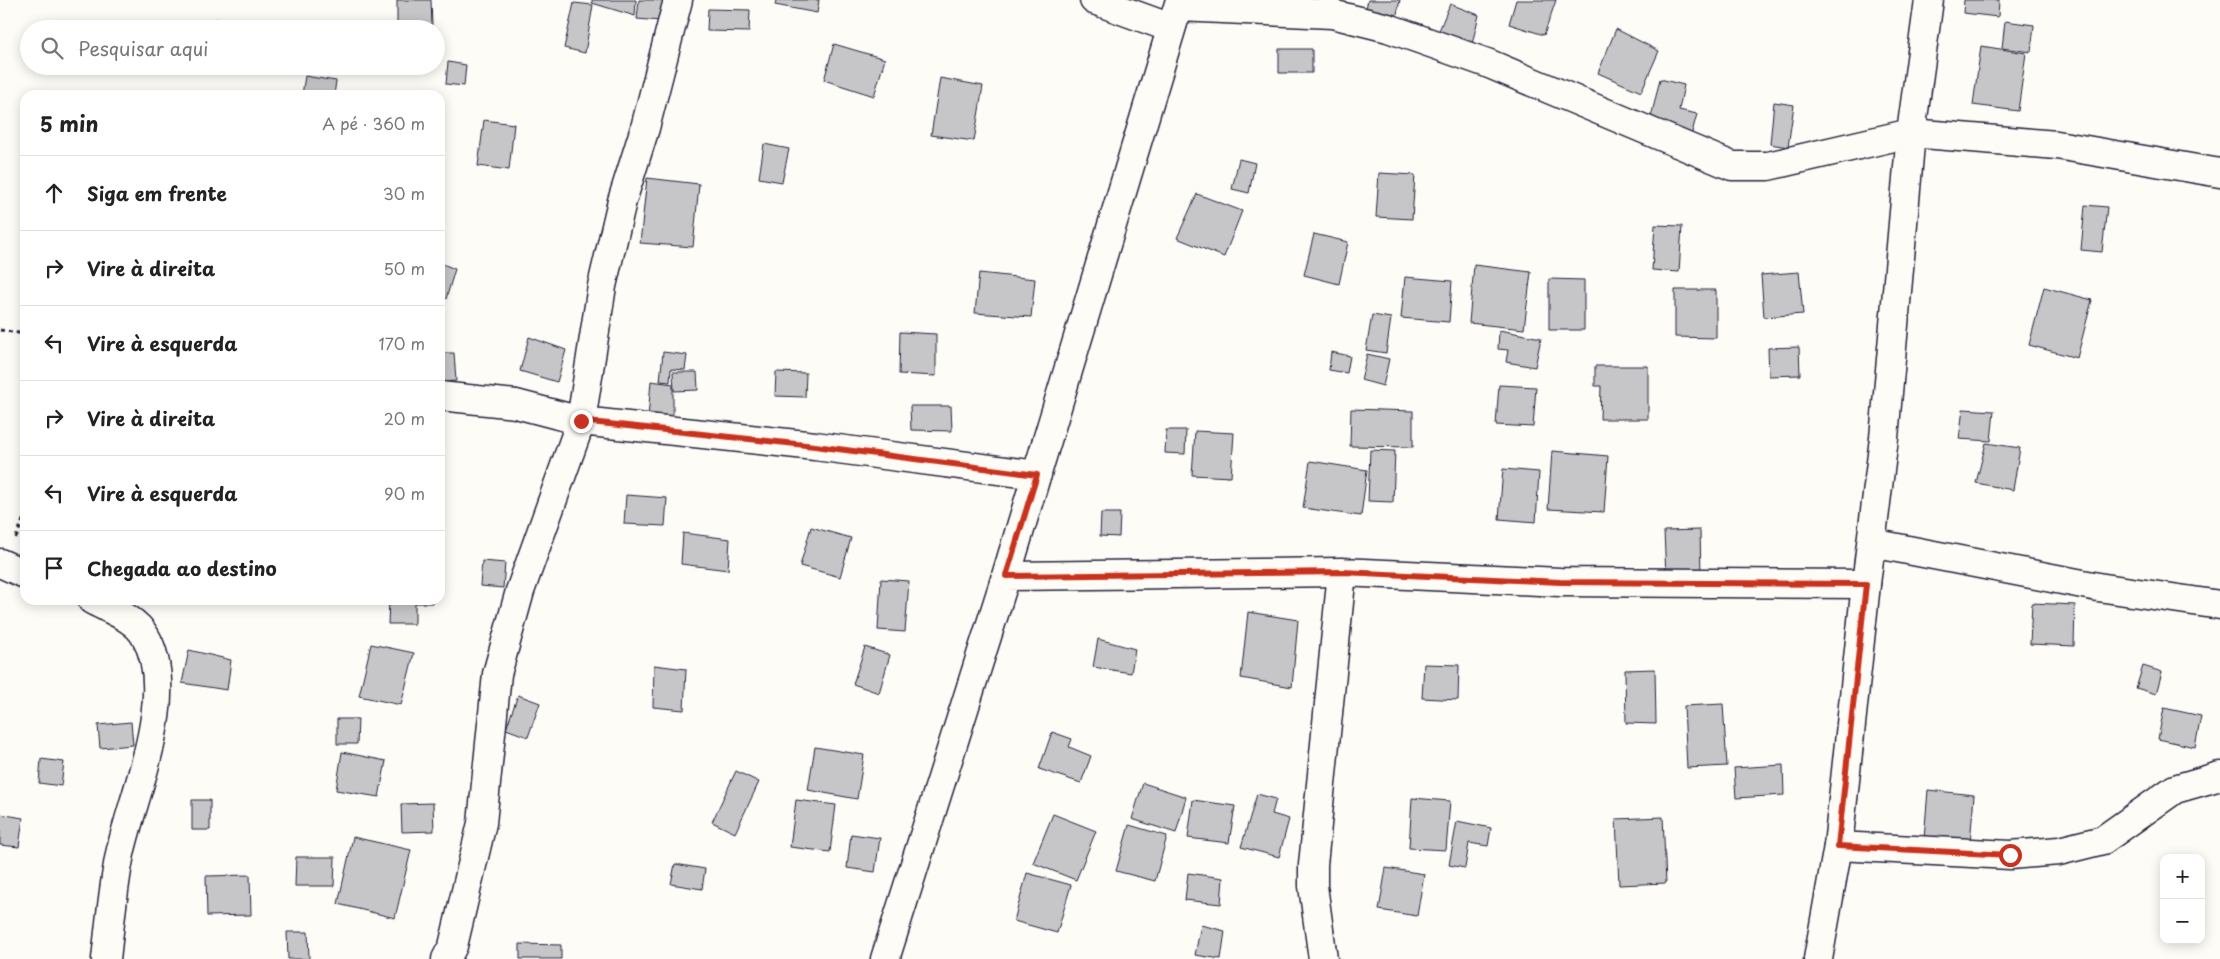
<!DOCTYPE html>
<html lang="pt">
<head>
<meta charset="utf-8">
<style>
	body { margin:0; font-family:"Playpen Sans",sans-serif; background:#f6f6f6; color:#222 }
	.controls { position:absolute; right:15px; bottom:15px; display:grid; overflow:hidden; border-radius:10px; box-shadow:0 2px 12px #0003 }
	.controls button { width:45px; height:45px; display:grid; place-items:center; padding:0; border:0; border-bottom:1px solid #e0e0e0; background:#fff; color:#222; font:25px sans-serif }
	.stop { position:absolute; width:15px; height:15px; margin:-11px; border:4px solid #c8321e; border-radius:50%; background:#fff }
	.stop.end { background:#c8321e; border-color:#fff; box-shadow:0 1px 5px #0008 }
	.list { margin:0; padding:0; list-style:none }
	h2 { display:flex; justify-content:space-between; align-items:center; height:65px; margin:0; padding:0 20px; font-size:21px }
	h2 small { font-size:16px; font-weight:400; color:#767676 }
	.list li { display:grid; grid-template-columns:32px 1fr auto; gap:15px; align-items:center; box-sizing:border-box; height:75px; padding:0 20px; border-top:1px solid #e0e0e0 }
	.list b { display:block; font-size:19px; white-space:nowrap }
	.list em { font-size:16px; font-style:normal; color:#767676 }
	.icon { flex:none; width:28px; height:28px; fill:none; stroke:currentColor; stroke-width:2; stroke-linecap:round; stroke-linejoin:round }
	.map { position:relative; flex:none; width:2220px; height:959px; overflow:hidden }
	.search { position:absolute; background:#fff; box-shadow:0 2px 12px #0003; left:20px; top:20px; width:425px; height:55px; display:flex; align-items:center; gap:12px; box-sizing:border-box; padding:0 18px; border-radius:28px; color:#767676; font-size:19px }
	.panel { position:absolute; background:#fff; box-shadow:0 2px 12px #0003; left:20px; top:90px; width:425px; height:515px; border-radius:15px }
	.map>svg:first-child { display:block }
</style>
</head>
<body>
<div class="map">
<svg width="2220" height="959" viewBox="0 0 2220 959">
	<rect width="100%" height="100%" fill="#fdfcf7"/>
	<filter id="ink" filterUnits="userSpaceOnUse"><feTurbulence type="fractalNoise" baseFrequency=".02" numOctaves="2"/><feDisplacementMap in="SourceGraphic" scale="10" xChannelSelector="R" yChannelSelector="G"/><feConvolveMatrix kernelMatrix="1 2 1 2 8 2 1 2 1" color-interpolation-filters="sRGB"/></filter>
	<g filter="url(#ink)">
		<path fill="#c6c6c8" stroke="#22223b" d="M397 0H431L432 25 397 26Z
			M592 0H636L635 16 592 3Z
			M639 0H673L672 22 637 19Z
			M776 0H819L817 13 775 5Z
			M1368 0H1400L1395 23 1364 16Z
			M1516 0H1556L1544 35 1509 24Z
			M1964 0H1999L1998 17 1963 13Z
			M574 3 593 5 585 53 564 48Z
			M1450 4 1479 15 1472 44 1438 33Z
			M708 9 750 10 749 32 707 31Z
			M215 19 252 22 251 29H214Z
			M2005 21 2034 25 2031 52 2002 48Z
			M1616 29 1659 51 1641 92 1598 73Z
			M834 44 885 59 874 96 824 80Z
			M1981 46 2026 53 2018 111 1973 105Z
			M1279 49H1312V73H1279Z
			M448 62 466 65 464 86 446 84Z
			M305 76 336 81 334 95H302Z
			M940 78 983 86 974 141 931 135Z
			M1660 79 1684 85 1679 110 1697 114 1691 136 1649 126Z
			M1774 102 1794 105 1788 147 1770 144Z
			M484 120 514 124 509 170 478 166Z
			M764 144 789 149 782 182 759 178Z
			M1239 159 1255 163 1249 193 1232 189Z
			M1379 173 1415 175 1412 219 1376 217Z
			M647 178 699 184 693 247 640 243Z
			M1197 194 1242 211 1224 257 1177 238Z
			M2085 205 2107 207 2102 252 2081 250Z
			M1655 225 1682 226 1679 272 1652 270Z
			M1314 234 1348 242 1339 284 1304 275Z
			M440 263 455 269 446 299 440 297Z
			M1474 265 1531 272 1524 329 1469 323Z
			M1799 272 1803 314 1764 317 1761 275Z
			M979 273 1035 279 1031 317 975 313Z
			M1405 277 1452 281 1449 322 1401 318Z
			M1549 279 1584 280V330H1549Z
			M2044 287 2092 300 2077 358 2029 345Z
			M1675 290H1716V338L1675 337Z
			M1372 315 1391 318 1386 353 1366 350Z
			M1499 330 1541 338 1535 367 1506 362 1508 350 1498 349Z
			M900 332 936 334V376L899 374Z
			M529 337 566 350 557 382 520 371Z
			M1799 347 1800 375 1769 376 1768 348Z
			M663 352 687 355 685 370 671 369 670 382 660 381Z
			M1331 352 1350 356 1347 373 1329 370Z
			M440 353H454L456 381 440 382Z
			M1367 354 1389 359 1383 386 1361 380Z
			M1595 366H1648V419H1600L1601 386H1595Z
			M673 372H697L698 390 674 391Z
			M776 372 806 373 805 397 775 396Z
			M651 381 673 384V421L648 418Z
			M1499 385 1536 387 1533 427 1496 425Z
			M910 406H951L952 431 911 430Z
			M1351 409 1413 411V447L1350 446Z
			M1963 409 1994 411 1991 441 1959 439Z
			M1166 430H1186L1185 454 1165 453Z
			M1195 431 1234 433 1231 477 1192 475Z
			M1986 443 2020 448 2013 490 1976 483Z
			M1370 450 1395 451 1393 502 1368 501Z
			M1552 451 1608 456 1604 512 1548 509Z
			M1310 461 1367 470 1361 516 1303 508Z
			M1503 469 1539 472 1536 522 1499 519Z
			M626 495 667 498 665 526 624 524Z
			M1101 513H1120L1119 537 1100 536Z
			M811 527 851 538 840 577 800 566Z
			M1700 530 1701 576 1666 577 1664 531Z
			M683 533 730 539 728 570 681 564Z
			M482 561 505 563 503 588 480 586Z
			M881 579 909 581 905 632 878 630Z
			M389 600H432V603H415V624H388Z
			M2032 603 2075 605 2074 646 2030 644Z
			M1248 612 1298 620 1292 687 1241 678Z
			M1098 639 1135 649 1131 673 1093 667Z
			M371 644 414 653 401 705 359 696Z
			M865 647 890 655 879 693 853 684Z
			M189 650 231 660 227 690 182 683Z
			M1424 664 1459 665 1458 700 1422 698Z
			M654 665 686 669 684 710 653 707Z
			M2143 666 2162 672 2156 694 2136 688Z
			M1655 669 1656 724 1626 723 1625 670Z
			M518 695 540 703 528 737 506 729Z
			M1723 704 1727 766 1687 768 1684 706Z
			M2164 708 2201 716 2195 747 2158 739Z
			M337 719H358L357 744H337Z
			M131 722 133 745 100 748 98 725Z
			M1052 732 1072 739 1069 747 1091 756 1081 783 1039 769Z
			M815 747 864 755 857 799 808 790Z
			M342 752 386 761 379 797 336 790Z
			M41 759 64 762 61 786 39 783Z
			M1783 765 1784 795 1736 798 1734 768Z
			M736 771 759 782 735 833 712 822Z
			M1143 783 1186 797 1176 833 1132 819Z
			M1928 790 1974 795 1970 843 1924 839Z
			M1257 794 1276 799 1272 814 1289 819 1279 857 1241 847Z
			M1412 798 1450 801 1446 850 1409 848Z
			M192 800H210V830H192Z
			M796 800 836 805 830 852 790 847Z
			M1193 800 1235 806 1229 843 1188 838Z
			M433 803 434 831 402 832 401 804Z
			M0 814 23 818 19 847 0 845Z
			M1053 814 1096 831 1076 880 1033 863Z
			M1663 817 1666 883 1619 885 1616 819Z
			M1457 821 1491 828 1488 846 1469 843 1465 868 1449 865Z
			M1129 825 1167 836 1155 881 1116 871Z
			M851 834 880 838 875 872 847 868Z
			M353 837 411 850 395 918 338 904Z
			M296 857H335L334 886H295Z
			M675 864 705 869 702 889 671 884Z
			M1386 868 1424 874 1417 916 1379 910Z
			M1027 873 1071 885 1057 933 1014 921Z
			M1188 873 1223 878 1221 904 1185 900Z
			M250 875 251 915 207 916 206 876Z
			M1201 925 1225 931 1221 959 1195 955Z
			M287 932H308L309 959H288Z
			M520 944 561 945V959H520Z"/>
		<g fill="none" stroke-linecap="round" stroke-linejoin="round">
			<defs>
				<path id="street" d="M1094 0 1171 28
					M1178 7 1332 14 1388 28 1487 63 1732 166H1768L1911 133 2057 145 2220 173
					M440 396 516 404 581 421 815 446 1037 475
					M1872 543 2098 587 2220 605
					M0 563 25 574
					M1006 576 1342 572 1560 582 1866 584
					M92 600C110 610 135 618 145 636 179 693 133 794 120 854 113 888 110 924 106 959
					M1838 846 2010 855 2059 851 2103 840 2175 789 2220 776
					M446 959 453 946 482 823 497 674 520 591 581 421 602 286 622 201 645 128 678 0
					M885 959 1006 576 1180 0
					M1323 959 1313 886V865L1342 572"/>
				<path id="secondary" d="M1818 959 1838 846 1866 584 1884 438 1911 133 1929 0"/>
			</defs>
			<use href="#street" stroke="#22223b" stroke-width="31"/>
			<use href="#secondary" stroke="#22223b" stroke-width="31"/>
			<path stroke="#22223b" stroke-width="3" stroke-dasharray="4 4" stroke-linecap="butt" d="M0 330 25 334
				M16 538 25 515"/>
			<use href="#street" stroke="#fdfcf7" stroke-width="28"/>
			<use href="#secondary" stroke="#fdfcf7" stroke-width="28"/>
		</g>
	</g>
	<g fill="none" stroke-linecap="round" stroke-linejoin="round" filter="url(#ink)">
		<path stroke="#c8321e" stroke-width="6" d="M581 421 815 446 1037 475 1006 576 1342 572 1560 582 1866 584 1838 846 2010 855"/>
	</g>
</svg>
<div class="controls">
<button>+</button>
<button>−</button>
</div>
<div class="stop" style="left:2010px;top:855px"></div>
<div class="stop end" style="left:581px;top:421px"></div>
<div class="search"><svg class="icon" aria-label="search" viewBox="0 0 24 24"><circle cx="10" cy="10" r="6"/><path d="M15 15l6 6"/></svg>Pesquisar aqui</div>
<section class="panel">
<h2>5 min<small>A pé · 360 m</small></h2>
<ul class="list">
<li><svg class="icon" aria-label="ahead" viewBox="0 0 24 24"><path d="M12 20V5M6 11l6-6 6 6"/></svg><div><b>Siga em frente</b></div><em>30 m</em></li>
<li><svg class="icon" aria-label="right" viewBox="0 0 24 24"><path d="M7 20v-9h11M14 6l5 5-5 5"/></svg><div><b>Vire à direita</b></div><em>50 m</em></li>
<li><svg class="icon" aria-label="left" viewBox="0 0 24 24"><path d="M17 20v-9H6M10 6l-5 5 5 5"/></svg><div><b>Vire à esquerda</b></div><em>170 m</em></li>
<li><svg class="icon" aria-label="right" viewBox="0 0 24 24"><path d="M7 20v-9h11M14 6l5 5-5 5"/></svg><div><b>Vire à direita</b></div><em>20 m</em></li>
<li><svg class="icon" aria-label="left" viewBox="0 0 24 24"><path d="M17 20v-9H6M10 6l-5 5 5 5"/></svg><div><b>Vire à esquerda</b></div><em>90 m</em></li>
<li><svg class="icon" aria-label="arrive" viewBox="0 0 24 24"><path d="M6 21V4h12l-3 4 3 4H6"/></svg><div><b>Chegada ao destino</b></div></li>
</ul>
</section>
</div>
</body>
</html>
